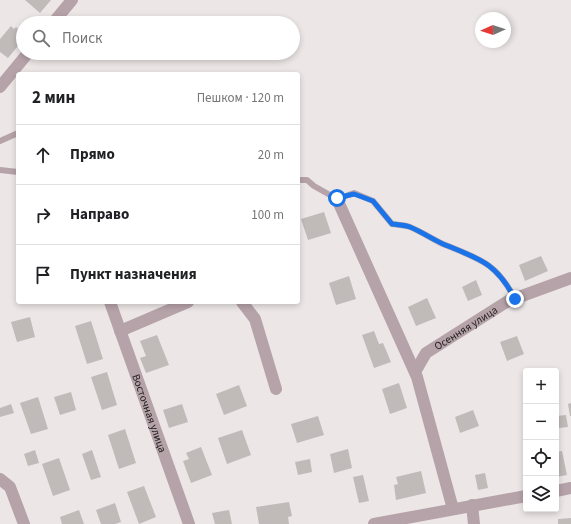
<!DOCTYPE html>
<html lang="ru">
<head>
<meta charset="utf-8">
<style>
	body { margin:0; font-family:"Source Sans 3",sans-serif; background:#f6f6f6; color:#202124 }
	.controls { position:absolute; right:12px; bottom:12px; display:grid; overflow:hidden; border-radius:4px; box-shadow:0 2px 6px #0003 }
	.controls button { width:36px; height:36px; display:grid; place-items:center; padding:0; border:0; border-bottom:1px solid #e0e0e0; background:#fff; color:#202124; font:20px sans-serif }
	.compass { position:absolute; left:475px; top:12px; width:36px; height:36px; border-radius:50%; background:#fff; box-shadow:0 2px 6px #0003; rotate:267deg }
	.stop { position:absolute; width:12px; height:12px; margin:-9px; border:3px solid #1a73e8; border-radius:50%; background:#fff }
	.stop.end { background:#1a73e8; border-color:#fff; box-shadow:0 1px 4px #0008 }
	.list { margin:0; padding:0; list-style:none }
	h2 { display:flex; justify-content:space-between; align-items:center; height:52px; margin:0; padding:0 16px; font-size:17px }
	h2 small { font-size:13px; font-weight:400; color:#757577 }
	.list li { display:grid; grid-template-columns:26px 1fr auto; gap:12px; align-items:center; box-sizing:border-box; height:60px; padding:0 16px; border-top:1px solid #e0e0e0 }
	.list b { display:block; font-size:15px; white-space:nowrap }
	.list em { font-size:13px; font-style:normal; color:#757577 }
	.icon { flex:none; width:22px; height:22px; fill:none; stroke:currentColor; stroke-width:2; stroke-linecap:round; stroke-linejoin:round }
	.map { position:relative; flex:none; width:571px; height:524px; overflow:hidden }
	.search { position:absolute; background:#fff; box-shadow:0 2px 6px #0003; left:16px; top:16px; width:284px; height:44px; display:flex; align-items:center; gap:10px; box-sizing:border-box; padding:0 14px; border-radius:22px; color:#757577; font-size:15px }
	.panel { position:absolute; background:#fff; box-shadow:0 2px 6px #0003; left:16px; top:72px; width:284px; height:232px; border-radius:4px }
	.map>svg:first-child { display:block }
</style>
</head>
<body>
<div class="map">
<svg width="571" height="524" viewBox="0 0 571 524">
	<rect width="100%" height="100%" fill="#ece7e6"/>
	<path fill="#c0bbb9" d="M25 0H51L40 13Z
		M11 26 14 29 16 27 23 33V40L8 58 0 52V39Z
		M324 212 331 233 308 240 301 219Z
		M541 256 548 271 525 281 519 265Z
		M349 276 356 299 336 305 329 283Z
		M476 280 482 295 468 301 462 287Z
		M427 298 436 318 416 326 408 307Z
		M30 317 35 337 17 342 11 322Z
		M91 321 103 359 87 364 75 326Z
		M374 331 379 344 383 343 391 362 374 368 362 335Z
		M157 335 169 365 146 373 140 358 146 356 140 341Z
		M517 336 524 354 507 361 500 342Z
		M107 372 117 405 102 410 91 377Z
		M399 383 407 408 390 414 382 389Z
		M239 385 247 406 224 415 216 394Z
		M71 392 76 410 60 415 54 397Z
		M38 397 48 429 31 434 20 403Z
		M571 403V416H570L568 404Z
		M11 404 14 413 0 417V408Z
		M182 404 188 422 169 428 163 410Z
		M473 410 479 426 460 433 455 417Z
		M566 415 568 427 559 428 557 416Z
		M318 416 324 435 297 443 291 424Z
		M125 429 136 463 119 469 108 435Z
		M242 430 251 455 227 464 218 438Z
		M201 447 212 475 191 483 183 461 189 459 186 453Z
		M348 449 352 468 334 473 330 454Z
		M35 450 39 463 28 466 24 454Z
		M92 450 101 477 91 480 82 454Z
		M562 451 567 475 556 477V452Z
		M59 458 70 490 53 496 42 464Z
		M310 459 312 472 298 475 295 462Z
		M421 471 426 493 396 500 394 485 398 484 396 477Z
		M485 473 488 488 478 490 475 475Z
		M363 475 369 501 359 503 353 477Z
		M144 486 156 517 139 524 127 492Z
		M289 502 292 516 288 517 289 524H259L256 507Z
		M115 503 121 522 115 524H101L96 510Z
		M79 510 84 524H62L60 517Z
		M229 510 232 524H215L212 513Z
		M571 518V524H558V519Z"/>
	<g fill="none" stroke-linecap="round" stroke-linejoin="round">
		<path stroke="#b6a3a9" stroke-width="6" d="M0 141 18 133
			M0 170 18 172
			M298 180H307L314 186 337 199 354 193 373 201 392 224C398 225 405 225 410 227 422 232 432 239 443 244 479 259 496 262 515 299"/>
		<g stroke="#b6a3a9" stroke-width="12">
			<path d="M53 23 72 0"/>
			<path d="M0 87 28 53"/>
			<path d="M337 199 417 377 453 509"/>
			<path id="s1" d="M110 302 189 524"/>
			<path d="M242 302 255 319 276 389"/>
			<path d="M120 331 188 302"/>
			<path id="s2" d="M415 372 426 353 508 301 571 278"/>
			<path d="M0 479 10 487 24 524"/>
			<path d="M556 491 571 488"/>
			<path d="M472 505 474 524"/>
			<path d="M374 524 526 496"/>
		</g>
	</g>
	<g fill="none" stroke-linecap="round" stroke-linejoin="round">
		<path stroke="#1a73e8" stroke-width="5" d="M337 198 354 194 373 201 392 224C398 225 405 225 410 227 422 232 432 239 443 244 479 259 496 262 515 299"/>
	</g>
	<g text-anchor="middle" stroke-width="3.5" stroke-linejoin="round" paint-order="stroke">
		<g font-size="11" fill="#242222" stroke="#fff">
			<text dy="4" stroke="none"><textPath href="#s2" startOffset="69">Осенняя улица</textPath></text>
			<text dy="4" stroke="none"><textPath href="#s1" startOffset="118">Восточная улица</textPath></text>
		</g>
	</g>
</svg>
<div class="controls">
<button>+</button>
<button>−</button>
<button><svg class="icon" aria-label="locate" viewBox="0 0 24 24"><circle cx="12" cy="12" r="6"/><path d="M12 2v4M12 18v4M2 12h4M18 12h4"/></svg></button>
<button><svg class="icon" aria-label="layers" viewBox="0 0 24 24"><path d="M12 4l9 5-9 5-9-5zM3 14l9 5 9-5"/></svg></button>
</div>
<svg class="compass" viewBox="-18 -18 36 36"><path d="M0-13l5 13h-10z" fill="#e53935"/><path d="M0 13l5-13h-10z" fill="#757577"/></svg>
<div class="stop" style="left:337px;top:198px"></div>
<div class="stop end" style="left:515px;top:299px"></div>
<div class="search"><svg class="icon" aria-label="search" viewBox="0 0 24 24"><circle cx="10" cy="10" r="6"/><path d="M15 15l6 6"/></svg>Поиск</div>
<section class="panel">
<h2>2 мин<small>Пешком · 120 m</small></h2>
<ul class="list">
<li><svg class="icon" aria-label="ahead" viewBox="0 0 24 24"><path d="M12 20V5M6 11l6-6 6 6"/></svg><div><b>Прямо</b></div><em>20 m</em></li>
<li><svg class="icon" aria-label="right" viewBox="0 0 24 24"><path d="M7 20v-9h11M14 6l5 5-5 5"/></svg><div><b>Направо</b></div><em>100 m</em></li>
<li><svg class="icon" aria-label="arrive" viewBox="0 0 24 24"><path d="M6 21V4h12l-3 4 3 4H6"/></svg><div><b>Пункт назначения</b></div></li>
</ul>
</section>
</div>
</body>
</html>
